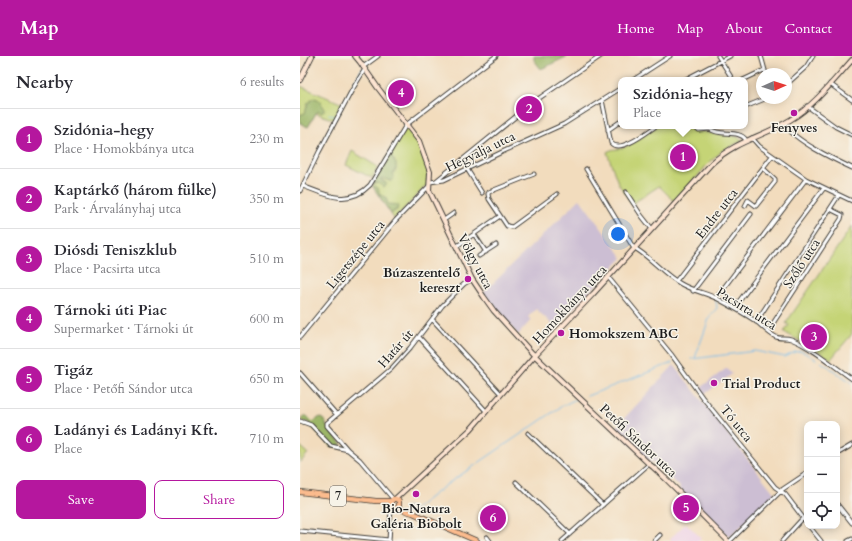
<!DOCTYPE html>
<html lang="en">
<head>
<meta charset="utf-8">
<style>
	body { margin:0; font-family:Cardo,serif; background:#f7f7f7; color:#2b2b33 }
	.controls { position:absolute; right:12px; bottom:12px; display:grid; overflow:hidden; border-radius:8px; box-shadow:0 2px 10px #0003 }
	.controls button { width:36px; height:36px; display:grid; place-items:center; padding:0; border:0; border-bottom:1px solid #e1e1e2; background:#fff; color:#2b2b33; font:20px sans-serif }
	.compass { position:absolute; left:456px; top:12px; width:36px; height:36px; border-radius:50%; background:#fff; box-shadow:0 2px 10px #0003; rotate:87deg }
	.you { position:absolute; left:318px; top:178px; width:14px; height:14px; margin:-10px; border:3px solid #fff; border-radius:50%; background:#1a73e8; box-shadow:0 0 0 6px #1a73e833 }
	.badge { display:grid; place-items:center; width:26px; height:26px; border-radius:50%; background:#b5179e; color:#fff; font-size:13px; font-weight:700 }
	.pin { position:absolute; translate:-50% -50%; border:2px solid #fff; box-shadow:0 1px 4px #0006 }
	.popup { position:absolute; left:318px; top:21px; width:130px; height:52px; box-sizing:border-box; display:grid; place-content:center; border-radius:8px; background:#fff; filter:drop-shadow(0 1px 3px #0005); font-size:13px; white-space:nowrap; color:#7c7c81 }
	.popup b { font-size:15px; color:#2b2b33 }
	.popup::after { content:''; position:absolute; left:50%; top:100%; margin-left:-8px; border:8px solid transparent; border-top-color:#fff }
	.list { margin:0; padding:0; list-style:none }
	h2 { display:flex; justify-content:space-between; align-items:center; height:52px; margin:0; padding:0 16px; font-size:17px }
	h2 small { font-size:13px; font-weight:400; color:#7c7c81 }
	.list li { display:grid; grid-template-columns:26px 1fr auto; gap:12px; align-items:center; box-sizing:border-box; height:60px; padding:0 16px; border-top:1px solid #e1e1e2 }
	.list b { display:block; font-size:15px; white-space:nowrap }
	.list p { margin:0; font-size:13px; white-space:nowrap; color:#7c7c81 }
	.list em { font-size:13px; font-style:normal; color:#7c7c81 }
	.actions { display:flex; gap:8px; padding:12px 16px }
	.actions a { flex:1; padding:9px 0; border:1px solid #b5179e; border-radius:8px; text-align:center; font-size:14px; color:#b5179e }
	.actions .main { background:#b5179e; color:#fff }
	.icon { flex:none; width:22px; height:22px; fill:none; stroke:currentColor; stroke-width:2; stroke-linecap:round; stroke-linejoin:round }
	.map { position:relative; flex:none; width:552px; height:485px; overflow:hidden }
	header { display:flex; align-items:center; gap:24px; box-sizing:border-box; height:56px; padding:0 20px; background:#b5179e; color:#fff }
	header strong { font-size:19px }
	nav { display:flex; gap:22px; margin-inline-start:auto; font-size:14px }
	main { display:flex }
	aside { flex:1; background:#fff }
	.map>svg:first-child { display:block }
</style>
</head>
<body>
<header>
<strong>Map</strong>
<nav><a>Home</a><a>Map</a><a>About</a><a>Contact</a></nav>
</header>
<main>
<aside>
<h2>Nearby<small>6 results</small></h2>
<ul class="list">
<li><span class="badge">1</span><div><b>Szidónia-hegy</b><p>Place · Homokbánya utca</p></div><em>230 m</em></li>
<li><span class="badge">2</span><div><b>Kaptárkő (három fülke)</b><p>Park · Árvalányhaj utca</p></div><em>350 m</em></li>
<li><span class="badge">3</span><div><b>Diósdi Teniszklub</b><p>Place · Pacsirta utca</p></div><em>510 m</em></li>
<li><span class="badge">4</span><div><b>Tárnoki úti Piac</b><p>Supermarket · Tárnoki út</p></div><em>600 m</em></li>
<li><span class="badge">5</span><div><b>Tigáz</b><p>Place · Petőfi Sándor utca</p></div><em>650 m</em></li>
<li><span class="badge">6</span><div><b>Ladányi és Ladányi Kft.</b><p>Place</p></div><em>710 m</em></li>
</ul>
<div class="actions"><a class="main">Save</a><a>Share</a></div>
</aside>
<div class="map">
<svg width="552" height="485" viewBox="0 0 552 485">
	<rect width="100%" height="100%" fill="#f7f3e8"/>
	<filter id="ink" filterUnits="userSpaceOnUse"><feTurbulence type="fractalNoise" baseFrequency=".025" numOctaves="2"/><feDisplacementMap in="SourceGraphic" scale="8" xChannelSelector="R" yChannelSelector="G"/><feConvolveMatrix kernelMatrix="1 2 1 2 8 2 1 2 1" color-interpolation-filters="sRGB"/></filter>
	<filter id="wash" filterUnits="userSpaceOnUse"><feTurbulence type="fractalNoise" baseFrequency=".012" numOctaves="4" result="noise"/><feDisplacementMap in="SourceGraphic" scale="16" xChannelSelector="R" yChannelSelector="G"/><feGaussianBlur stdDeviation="0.9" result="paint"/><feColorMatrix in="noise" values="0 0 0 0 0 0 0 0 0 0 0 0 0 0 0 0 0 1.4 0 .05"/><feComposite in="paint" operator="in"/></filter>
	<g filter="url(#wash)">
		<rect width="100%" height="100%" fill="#f2dcbd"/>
		<path fill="#eed0e7" d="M386 467 401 482 398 485H372L370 483Z"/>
		<path fill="#ccbed3" d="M280 143 323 202 255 271 236 253 228 261 231 264 218 279 183 237Z
			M374 309 475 438 430 481 413 467 379 433 380 431 353 405 351 407 315 372Z
			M427 312 432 318 405 338 400 332Z"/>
		<path fill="#c5d476" stroke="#707849" d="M0 30 43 48 34 64 16 57 8 71 0 67Z
			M357 70H392L399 75 438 81 443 84 422 95 407 109 375 146 359 130 332 148 318 127 307 96C313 92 318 94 325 91 336 86 347 77 357 70Z
			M106 72C118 81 133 114 127 129L94 163 91 158 98 153 88 148 86 142 79 139 75 130 73 131 72 128 85 126 81 124 82 121 90 125 93 124 90 97Z
			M52 95 78 111 72 122 46 109Z
			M552 170V278L531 303 484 276 489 269 486 267Z
			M0 390 8 397 0 407Z"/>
		<path fill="#9cb667" stroke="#5c6942" d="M234 0H268L241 13 234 4Z
			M14 42 18 43 25 53 22 57 19 55 16 57 8 71 0 67V59L5 57 8 47Z
			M90 97 96 108V114L93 118 94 123 91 125 81 122V124L87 128 84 131 78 127H72Z
			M75 130 78 132 80 139 85 141 88 148 98 149 99 151 91 158 73 131Z
			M4 360H7L13 366 20 361 26 366V369L42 389 31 390 9 368V366H4L1 364Z"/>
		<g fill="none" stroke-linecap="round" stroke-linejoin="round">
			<path stroke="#73bbeb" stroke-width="1" d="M73 1 74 0
				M52 31 62 12
				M29 58 36 61
				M512 301 516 303
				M395 302 410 260 417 252 416 245
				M392 303 455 295 485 301 495 296 501 295 510 300
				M521 306 529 311
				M530 312 548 324
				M550 325 552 327
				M287 340 372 307
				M107 450 114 454 146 429 262 350 276 343
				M114 453 124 458"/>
		</g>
	</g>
	<g filter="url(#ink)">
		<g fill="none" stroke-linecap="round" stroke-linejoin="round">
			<defs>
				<path id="street" d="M418 0 433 24
					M461 0 466 18
					M63 11 78 0
					M333 24 370 0
					M384 24 430 0
					M443 24 464 14
					M530 28 552 44
					M486 29 506 11 513 0
					M302 44 311 87C320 98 347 76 356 70
					M507 50 536 71 552 79
					M445 51 467 42
					M484 68C495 85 533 103 552 112
					M394 70 399 74 410 73
					M410 70V73C420 81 439 73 446 84
					M308 74 321 65
					M452 82 459 90 506 123 552 145
					M167 113 182 137
					M286 113 333 191C351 201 363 218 381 228 393 235 406 237 418 243 431 250 445 258 457 266 463 271 469 278 476 281 480 283 486 281 491 283 513 292 532 309 552 323
					M234 118 189 136 188 138 189 143 207 170 212 171 257 138
					M136 125 235 45 301 0
					M130 126 144 124 202 96 264 68 321 32
					M3 130C26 139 49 151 70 129L106 69 196 0
					M0 135 19 96 52 34 65 13
					M326 136 341 159 352 173
					M445 150 448 144 456 150 475 126V123L463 112
					M144 164 154 157
					M174 178 186 196
					M157 190 200 160
					M179 200 196 189
					M308 221 371 298 402 341 475 431 485 438 507 467
					M376 225 472 100
					M393 235 451 158
					M416 242 506 123
					M434 252 524 132
					M132 263 201 338
					M456 266 539 139
					M468 275 541 163 542 159 530 153
					M0 281 96 164 129 130
					M119 281 186 355
					M0 317 36 358
					M0 365 11 369 31 390 48 394
					M228 377 303 449
					M537 398 552 389
					M216 426 270 478
					M93 443 60 404 48 394 27 370V367L91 313 110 292 142 250 164 228 172 223
					M537 448 552 467
					M509 470 521 485
					M0 475 89 484
					M187 481 190 485
					M89 485 91 452
					M262 485 349 408
					M354 485 360 479
					M430 485 483 433 507 417
					M482 485 503 462
					M548 485 552 483"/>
				<path id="secondary" d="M55 0 60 6 78 32 119 85 130 116 129 134 172 223 184 241 194 255 232 297 349 408 353 411 366 423 428 485
					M0 24 12 0
					M95 443 171 373 235 299 293 238 412 107C437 84 463 81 490 64 514 50 534 24 552 4"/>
				<path id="primary" d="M0 436 76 445H91
					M97 452 99 450V445L96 443H93L90 447V451L93 453 97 452 113 457 177 485"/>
			</defs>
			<use href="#street" stroke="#3c3934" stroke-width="5"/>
			<use href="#secondary" stroke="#3c3934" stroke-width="6"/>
			<use href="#primary" stroke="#3c3934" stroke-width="6"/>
			<use href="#street" stroke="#fff" stroke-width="3"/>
			<use href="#secondary" stroke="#fde4d1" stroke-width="4"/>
			<use href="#primary" stroke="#fbbb8d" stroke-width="4.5"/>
		</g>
	</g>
	<g fill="#b5179e" stroke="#f7f3e8" stroke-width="1.5">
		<circle cx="494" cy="57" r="4"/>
		<circle cx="168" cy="223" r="4"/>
		<circle cx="261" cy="277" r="4"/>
		<circle cx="414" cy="327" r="4"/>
		<circle cx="116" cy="438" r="4"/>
	</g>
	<g text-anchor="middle" stroke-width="3" stroke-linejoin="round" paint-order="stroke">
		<rect fill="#f7f3e8" stroke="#5e5c59" stroke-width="1" x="30" y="430" width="16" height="20" rx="3"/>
		<g font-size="12" font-weight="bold" fill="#1c1c1c">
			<text x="38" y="444">7</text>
		</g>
		<g font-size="13" font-weight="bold" fill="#1c1c1c" stroke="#f7f3e8">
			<text x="494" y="76">Fenyves</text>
			<text x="160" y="221" text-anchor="end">Búzaszentelő<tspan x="160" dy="15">kereszt</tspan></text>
			<text x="269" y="282" text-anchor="start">Homokszem ABC</text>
			<text x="422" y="332" text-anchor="start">Trial Product</text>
			<text x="116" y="457">Bio-Natura<tspan x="116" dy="15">Galéria Biobolt</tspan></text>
		</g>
		<g font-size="13" fill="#1c1c1c" stroke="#f7f3e8">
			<text transform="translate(180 95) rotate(-26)" y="5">Hegyalja utca</text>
			<text transform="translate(416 157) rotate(-52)" y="5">Endre utca</text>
			<text transform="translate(55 198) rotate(-51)" y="5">Ligetszépe utca</text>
			<text transform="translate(176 205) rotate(62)" y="5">Völgy utca</text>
			<text transform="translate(501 207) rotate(-57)" y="5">Szőlő utca</text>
			<text transform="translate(269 248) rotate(-47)" y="5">Homokbánya utca</text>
			<text transform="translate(447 252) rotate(32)" y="5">Pacsirta utca</text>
			<text transform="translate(95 292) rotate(-49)" y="5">Határ út</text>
			<text transform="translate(437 367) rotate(51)" y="5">Tó utca</text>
			<text transform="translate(339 384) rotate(43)" y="5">Petőfi Sándor utca</text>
		</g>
	</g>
</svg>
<div class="controls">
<button>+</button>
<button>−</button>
<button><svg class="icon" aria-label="locate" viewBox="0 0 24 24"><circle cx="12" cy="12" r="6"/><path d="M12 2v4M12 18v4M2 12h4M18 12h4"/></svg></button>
</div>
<svg class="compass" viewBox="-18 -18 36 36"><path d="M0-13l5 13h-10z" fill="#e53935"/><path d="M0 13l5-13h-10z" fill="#7c7c81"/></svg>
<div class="you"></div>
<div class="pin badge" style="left:383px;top:101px">1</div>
<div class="popup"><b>Szidónia-hegy</b>Place</div>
<div class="pin badge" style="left:229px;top:53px">2</div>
<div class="pin badge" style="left:514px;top:281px">3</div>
<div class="pin badge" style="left:101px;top:37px">4</div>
<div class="pin badge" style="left:386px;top:452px">5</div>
<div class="pin badge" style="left:193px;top:462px">6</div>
</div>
</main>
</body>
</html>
